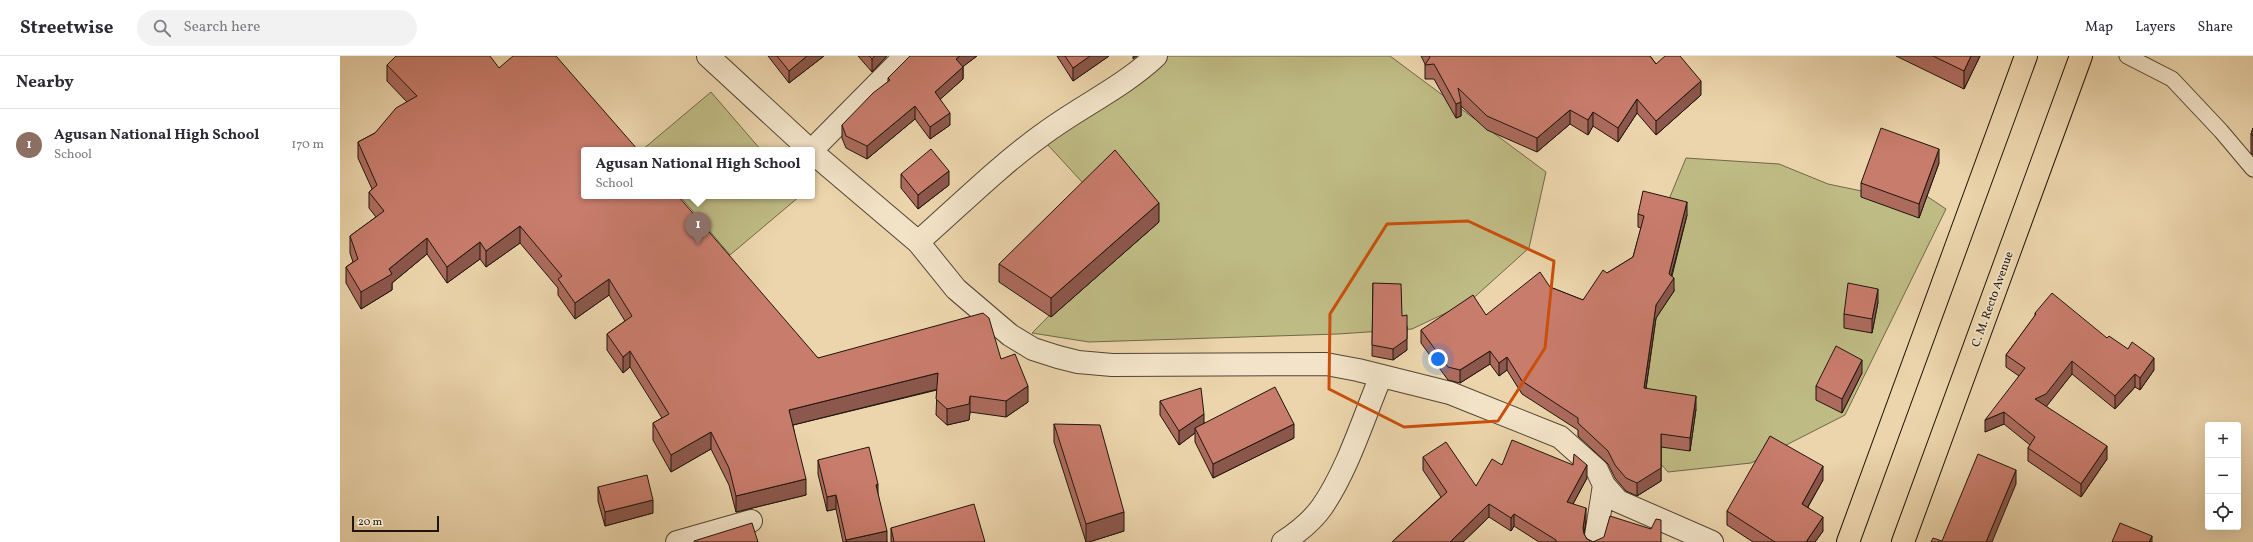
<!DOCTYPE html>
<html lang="en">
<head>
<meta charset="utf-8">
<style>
	body { margin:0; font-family:Vollkorn,serif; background:#f2f2f3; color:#2b2b33 }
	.controls { position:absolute; right:12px; bottom:12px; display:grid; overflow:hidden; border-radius:4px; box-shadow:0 4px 16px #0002 }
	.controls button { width:36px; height:36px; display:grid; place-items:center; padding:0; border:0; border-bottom:1px solid #e1e1e2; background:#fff; color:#2b2b33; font:20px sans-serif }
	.scale { position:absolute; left:12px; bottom:10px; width:87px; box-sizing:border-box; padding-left:4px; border:2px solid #1f150d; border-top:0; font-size:11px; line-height:14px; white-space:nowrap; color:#1f150d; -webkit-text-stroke:3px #f3e4c9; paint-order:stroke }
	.you { position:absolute; left:1098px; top:303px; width:14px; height:14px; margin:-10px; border:3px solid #fff; border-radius:50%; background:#1a73e8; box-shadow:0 0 0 6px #1a73e833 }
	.badge { display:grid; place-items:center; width:26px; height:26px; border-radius:50%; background:#ea580c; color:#fff; font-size:13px; font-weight:700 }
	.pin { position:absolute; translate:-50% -33px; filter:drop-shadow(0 1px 2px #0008) }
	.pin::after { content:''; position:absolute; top:21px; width:14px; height:12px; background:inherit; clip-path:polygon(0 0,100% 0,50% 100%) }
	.popup { position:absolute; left:241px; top:91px; width:234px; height:52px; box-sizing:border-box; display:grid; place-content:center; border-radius:4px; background:#fff; filter:drop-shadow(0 1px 3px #0005); font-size:13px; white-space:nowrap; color:#7c7c81 }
	.popup b { font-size:15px; color:#2b2b33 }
	.popup::after { content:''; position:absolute; left:50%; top:100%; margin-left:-8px; border:8px solid transparent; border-top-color:#fff }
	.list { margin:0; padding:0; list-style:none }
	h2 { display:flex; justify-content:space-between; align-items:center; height:52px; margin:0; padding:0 16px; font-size:17px }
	h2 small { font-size:13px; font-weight:400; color:#7c7c81 }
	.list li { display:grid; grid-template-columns:26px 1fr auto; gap:12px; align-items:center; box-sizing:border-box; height:72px; padding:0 16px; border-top:1px solid #e1e1e2 }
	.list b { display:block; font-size:15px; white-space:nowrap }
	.list p { margin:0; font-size:13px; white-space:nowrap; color:#7c7c81 }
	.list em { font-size:13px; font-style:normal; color:#7c7c81 }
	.icon { flex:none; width:22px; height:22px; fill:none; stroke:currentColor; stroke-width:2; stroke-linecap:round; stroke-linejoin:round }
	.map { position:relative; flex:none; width:1913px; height:486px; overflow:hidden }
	header { display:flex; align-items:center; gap:24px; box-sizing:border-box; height:56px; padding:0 20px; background:#fff; border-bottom:1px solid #e1e1e2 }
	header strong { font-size:19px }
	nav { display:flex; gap:22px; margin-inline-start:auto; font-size:14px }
	.search { width:280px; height:36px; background:#f2f2f3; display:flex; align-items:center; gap:10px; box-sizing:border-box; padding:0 14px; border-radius:22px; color:#7c7c81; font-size:15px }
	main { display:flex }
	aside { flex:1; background:#fff }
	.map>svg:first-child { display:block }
</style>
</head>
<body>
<header>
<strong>Streetwise</strong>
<div class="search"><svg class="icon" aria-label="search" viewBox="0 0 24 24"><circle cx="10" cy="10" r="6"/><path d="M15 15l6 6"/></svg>Search here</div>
<nav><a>Map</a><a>Layers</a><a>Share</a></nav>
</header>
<main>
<aside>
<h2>Nearby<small></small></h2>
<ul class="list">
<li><span class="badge" style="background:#8d6e63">1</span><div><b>Agusan National High School</b><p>School</p></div><em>170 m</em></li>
</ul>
</aside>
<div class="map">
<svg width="1913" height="486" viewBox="0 0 1913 486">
	<rect width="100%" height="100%" fill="#ecd5ac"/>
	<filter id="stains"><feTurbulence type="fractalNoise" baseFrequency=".005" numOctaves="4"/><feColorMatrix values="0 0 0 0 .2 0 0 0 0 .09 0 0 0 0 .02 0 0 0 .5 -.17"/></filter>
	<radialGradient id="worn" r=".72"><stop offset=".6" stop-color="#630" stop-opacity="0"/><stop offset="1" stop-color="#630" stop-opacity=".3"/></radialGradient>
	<path fill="#bfbb84" stroke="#6f6848" d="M814 0H1050L1206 116 1189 192 1129 246 1072 273 998 278 749 286 692 277 790 178 707 88Z
		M371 36 421 94H302Z
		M1346 102 1439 108 1488 128 1531 137 1585 139 1606 153 1505 359 1411 407 1328 416 1284 367 1318 170Z
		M340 140H460L390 199Z"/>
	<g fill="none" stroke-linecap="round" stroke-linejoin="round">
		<defs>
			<path id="service" d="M1787 0 1832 23 1881 75 1913 113"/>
			<path id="minor" d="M368 0 470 94
				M472 94 565 0
				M472 96 578 186 616 233 670 279 693 293 718 301 738 306 772 309 986 308 1018 314 1110 337 1220 381 1257 414 1264 429 1278 445 1372 486
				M578 186C619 150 659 110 702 79 739 51 782 32 816 0
				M337 486 411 465
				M943 486C957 477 972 465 982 451 1008 413 1023 363 1041 320
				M1255 486 1264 429"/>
			<path id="trunk" d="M1508 486 1686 0
				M1563 486 1741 0"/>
		</defs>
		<use href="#service" stroke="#524535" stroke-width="17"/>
		<use href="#minor" stroke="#524535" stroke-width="24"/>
		<use href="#trunk" stroke="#1f150d" stroke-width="24"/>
		<use href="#service" stroke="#f3e4c9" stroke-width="15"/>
		<use href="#minor" stroke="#f3e4c9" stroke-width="22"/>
		<use href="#trunk" stroke="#ecd5ac" stroke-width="22"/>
	</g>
	<path fill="#ac6b5d" stroke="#1f150d" d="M428 0H484L449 27Z
		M518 0H547L532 16Z
		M637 0 623 10V23L600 43 610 69 590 83 575 63 527 103 506 92 502 82V69L548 26V22Z
		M717 0H769L733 25Z
		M1081 0H1310L1316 8 1361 39 1316 79 1297 57 1278 86 1253 70 1248 79 1230 68 1197 96 1147 74 1121 50V60L1116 62 1094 23H1085V8Z
		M1556 0H1640L1624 33Z
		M47 9 159 12 478 302 661 303 688 346 666 361 630 356 629 364 607 369 596 359 597 334 453 369 466 439 396 456 389 429 371 393 331 416 313 384V367L322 362 290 311 283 317 267 294V278L285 265 269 239 235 263 218 239V232L180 187 146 211 140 203 107 227 87 198 52 227V234L21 253 6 227V211L13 206 10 197V180L36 161 29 152V136L32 133 18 102V86L35 77 67 46 47 25Z
		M1913 72V99L1911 97V78Z
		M1599 107 1579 162 1521 141V127Z
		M561 118 609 129 578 153 561 132Z
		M1298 158 1347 159 1332 220 1334 235 1316 262 1306 333 1356 353 1350 395 1321 391V425L1297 440 1286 435 1275 422 1268 408 1238 380V374L1182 338 1167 314 1159 320 1150 308 1120 327 1108 324 1081 287V274L1146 259 1210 231 1243 244 1267 217 1293 201 1301 172 1298 171Z
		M819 166 711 261 659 226V208Z
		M1033 227 1067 294 1053 304 1032 300Z
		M1538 246 1532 277 1504 272V258Z
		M1695 257 1767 282 1814 314 1800 334 1795 331 1775 353 1732 318 1706 350 1767 403 1741 441 1688 405V392L1690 389 1664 368 1645 376 1679 320 1666 311V299L1695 260Z
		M1522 317 1502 357 1476 344V330Z
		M820 345 864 367 954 382 873 422 855 386V377L839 389 820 359Z
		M714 368 784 475 749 486H746L714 386Z
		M1083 401 1136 430 1162 409 1247 422 1233 448 1246 465 1244 478 1247 483 1253 486H1321H1199L1174 470 1171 475 1149 461 1123 486H1052L1101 441 1083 414Z
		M478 404 538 438 547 486H503L496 453 487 455 478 418Z
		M1483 424 1468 451 1483 475 1475 486H1413L1387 469V455Z
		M258 431 313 457 265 470 258 445Z
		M551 472 645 486H551Z"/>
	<path fill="#8c574c" stroke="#1f150d" d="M467 0H484L449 27V15Z
		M535 0H547L532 16V3Z
		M620 0H637L616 16V3Z
		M750 0H769L733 25V12Z
		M793 0H797L793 3Z
		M1631 0H1640L1624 33V15Z
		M623 11V23L595 48V36Z
		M1361 25V39L1316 79V65Z
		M1297 43V57L1278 86V72Z
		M1121 46V60L1116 62V48Z
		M575 50V63L527 103V90Z
		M1230 54V68L1197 96V82Z
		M1253 56V70L1248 79V64Z
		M610 57V69L590 83V71Z
		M1599 93V107L1579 162V148Z
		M609 115V129L578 153V139Z
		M1347 146V159L1329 228 1334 222V235L1316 262 1304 345V332L1316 249 1329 218Z
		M819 147V166L711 261V242Z
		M180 170V187L146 211V195Z
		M87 182V198L52 227V234L21 253V236Z
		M140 186V203L107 227V211Z
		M269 223V239L235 263V247Z
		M1538 233V246L1532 277V263Z
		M1067 270V294L1053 304V293Z
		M290 295V311L283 317V301Z
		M1150 295V308L1120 327V314Z
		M1167 301V314L1159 320V307Z
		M1814 302V314L1800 334V322Z
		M1522 304V317L1502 357V343Z
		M1732 305V318L1706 351 1695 343Z
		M598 317V333L449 370V354Z
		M1795 318V331L1775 353V340Z
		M688 330V346L666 361V345Z
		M630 340V356L629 364 607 369V353Z
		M1356 340V353L1350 395V382Z
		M1664 356V368L1645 376V364Z
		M864 358V371L855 372V377L839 389V375Z
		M954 368V382L873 422V408Z
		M371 376V393L331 416V399Z
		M1321 378V425L1297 440V427Z
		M1767 390V403L1741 441V428Z
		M1247 409V422L1227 459V446Z
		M1483 410V424L1462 461V448Z
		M1676 414V428L1652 486H1646Z
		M466 423V439L396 456V440Z
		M538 428V442L536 429Z
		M496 439V453L487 455V441Z
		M313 444V457L265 470V456Z
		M1149 448V461L1123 486H1110Z
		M1246 452V465L1243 484V472Z
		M784 456V475L749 486H746V468Z
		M1174 458V470L1171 475V462Z
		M1483 461V475L1475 486H1466Z
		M547 475V486H506V484Z
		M1812 480V486H1809Z"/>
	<path fill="#c87c6c" stroke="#1f150d" d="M56 0H150L159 12 173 0H216L298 94H244V140H338L478 302 643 257 649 262 661 303 675 298 688 330 666 345 630 340 629 348 607 353 596 343 598 317 449 354 466 423 396 440 389 412 371 376 331 399 313 367 329 358 290 295 283 301 267 278 292 260 269 223 235 247 218 223 222 220 180 170 146 195 140 186 107 211 87 182 49 213 52 218 21 236 6 211 18 203 10 180 44 155 29 136 37 129 18 86 35 77 56 52 77 40 47 9Z
		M437 0H467L449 15Z
		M529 0H535L532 3Z
		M570 0H620L616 3 623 11 595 36 610 57 590 71 575 50 527 90 506 80 502 69 533 37 550 24 548 22Z
		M725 0H750L733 12Z
		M1089 0H1310L1316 8 1325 0H1340L1361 25 1316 65 1297 43 1278 72 1253 56 1248 64 1230 54 1197 82 1147 60 1118 32 1121 46 1116 48 1094 8 1085 9 1090 1Z
		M1593 0H1631L1624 15Z
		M1541 72 1599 93 1579 148 1521 127Z
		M1913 72V80L1911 78Z
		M591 93 609 115 578 139 561 118Z
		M775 94 819 147 711 242 659 208Z
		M1303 135 1347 146 1329 218 1334 222 1316 249 1304 332 1356 340 1350 382 1321 378V412L1297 427 1286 422 1275 409 1268 395 1238 367V362L1182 325 1167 301 1159 307 1150 295 1120 314 1108 311 1081 274 1133 239 1146 259 1200 216 1210 231 1243 244 1263 214 1267 217 1293 201 1304 160 1298 158Z
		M1033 227 1061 228 1062 260 1067 259V283L1053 293 1032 289Z
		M1508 227 1538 233 1532 263 1504 258Z
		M1712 237 1767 282 1769 280 1788 293 1792 286 1814 302 1800 322 1795 318 1775 340 1732 305 1706 338 1695 343 1767 390 1741 428 1688 392 1695 381 1664 356 1645 364 1685 312 1666 299 1696 258 1695 257Z
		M1496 290 1522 304 1502 343 1476 330Z
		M935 331 954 368 873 408 855 372Z
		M861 332 864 358 839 375 820 345Z
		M714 368 760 369 784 456 746 468Z
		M1430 380 1483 410 1462 448 1483 461 1466 486H1435L1387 455Z
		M1172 384 1233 409 1234 398 1247 409 1227 446 1246 452 1243 472 1244 478 1247 483 1253 486 1264 481 1270 460 1311 473 1316 463 1321 464V486H1216V484L1174 458 1171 462 1149 448 1110 486H1052L1107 436 1083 401 1106 386 1136 430 1152 403 1162 409Z
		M529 391 538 428 536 429 547 475 506 484 496 439 487 441 478 404Z
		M1638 398 1676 414 1646 486H1591L1593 482 1602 485Z
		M307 419 313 444 265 456 258 431Z
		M634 448 645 486H554L551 472Z
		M412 467 418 486H354V485Z
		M1780 467 1812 480 1809 486H1772Z"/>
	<path fill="none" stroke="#ca4f0c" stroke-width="3" stroke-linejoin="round" d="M1128 165 1214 205 1205 292 1158 365 1064 371 989 333 990 258 1047 168Z"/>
	<g text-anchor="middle" stroke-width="3.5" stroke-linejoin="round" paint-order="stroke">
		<g font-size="12" fill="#1f150d" stroke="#f3e4c9">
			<text transform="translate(1652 243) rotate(-70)" y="4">C. M. Recto Avenue</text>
		</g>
	</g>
	<rect width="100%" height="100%" filter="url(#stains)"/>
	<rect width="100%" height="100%" fill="url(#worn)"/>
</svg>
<div class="controls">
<button>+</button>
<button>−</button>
<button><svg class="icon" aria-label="locate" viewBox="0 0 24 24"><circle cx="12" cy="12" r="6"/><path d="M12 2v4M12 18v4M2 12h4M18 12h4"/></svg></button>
</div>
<div class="scale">20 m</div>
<div class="you"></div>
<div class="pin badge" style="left:358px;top:189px;background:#8d6e63">1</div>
<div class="popup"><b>Agusan National High School</b>School</div>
</div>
</main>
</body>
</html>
